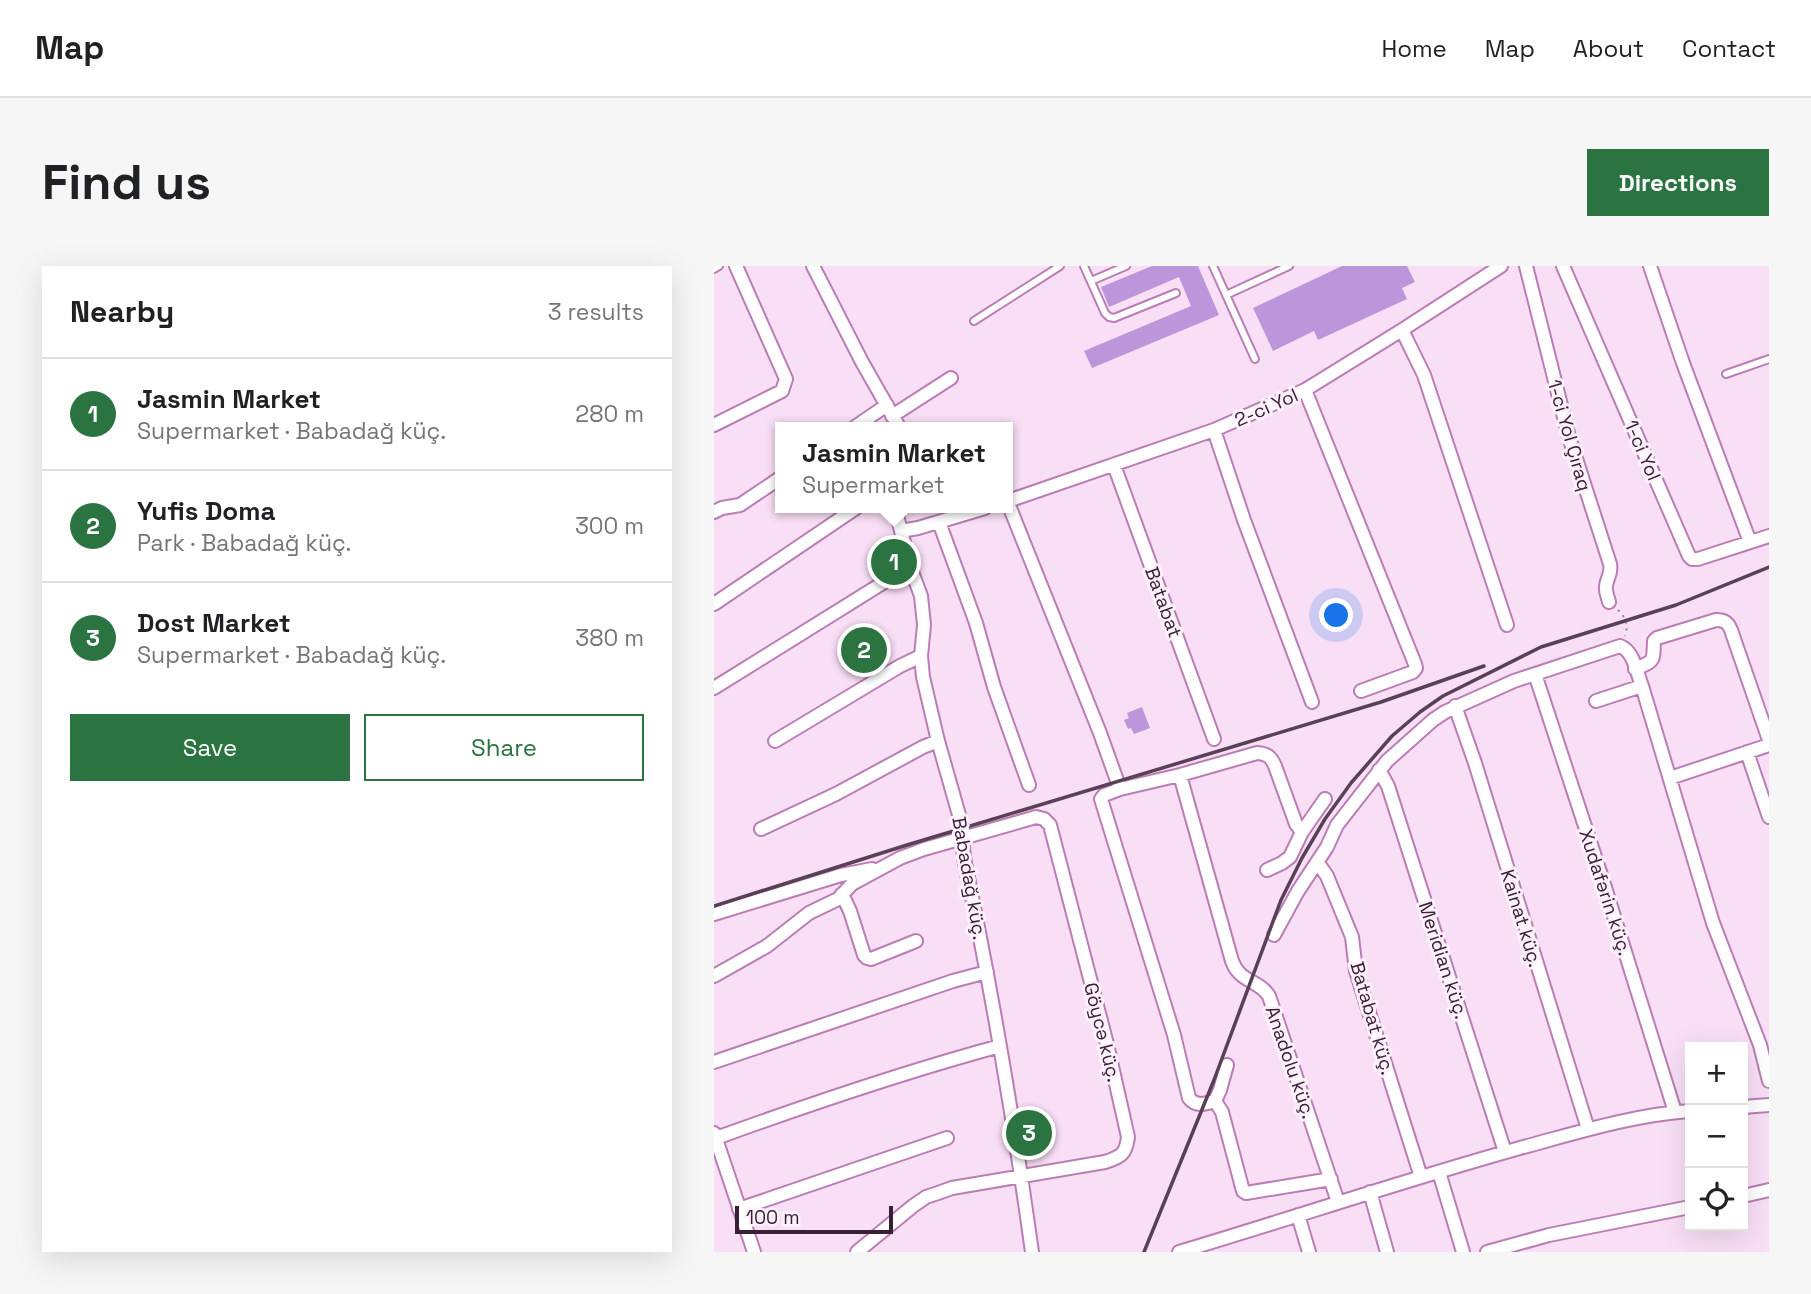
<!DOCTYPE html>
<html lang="en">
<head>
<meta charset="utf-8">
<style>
	body { margin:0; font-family:"Space Grotesk",sans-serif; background:#f6f6f6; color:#202124 }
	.controls { position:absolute; right:21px; bottom:21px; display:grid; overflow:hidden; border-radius:0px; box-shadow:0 7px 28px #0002 }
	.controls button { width:63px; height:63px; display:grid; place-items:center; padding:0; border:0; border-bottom:2px solid #e0e0e0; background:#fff; color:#202124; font:35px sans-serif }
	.scale { position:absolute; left:21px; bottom:18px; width:158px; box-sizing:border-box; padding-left:7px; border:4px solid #382036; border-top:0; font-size:19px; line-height:24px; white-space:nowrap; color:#382036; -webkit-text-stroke:5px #fef1fc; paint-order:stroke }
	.you { position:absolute; left:623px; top:350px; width:24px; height:24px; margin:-18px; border:5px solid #fff; border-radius:50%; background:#1a73e8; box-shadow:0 0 0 10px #1a73e833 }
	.badge { display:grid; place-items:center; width:46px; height:46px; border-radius:50%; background:#2b7340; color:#fff; font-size:23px; font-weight:700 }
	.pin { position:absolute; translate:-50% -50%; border:4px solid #fff; box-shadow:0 2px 7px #0006 }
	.popup { position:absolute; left:61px; top:156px; width:238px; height:91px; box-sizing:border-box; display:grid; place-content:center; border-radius:0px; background:#fff; filter:drop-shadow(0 2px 5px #0005); font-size:23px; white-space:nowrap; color:#757577 }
	.popup b { font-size:26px; color:#202124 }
	.popup::after { content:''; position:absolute; left:50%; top:100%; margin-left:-14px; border:14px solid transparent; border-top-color:#fff }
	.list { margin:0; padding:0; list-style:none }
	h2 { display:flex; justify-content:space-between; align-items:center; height:91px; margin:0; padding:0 28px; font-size:30px }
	h2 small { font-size:23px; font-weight:400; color:#757577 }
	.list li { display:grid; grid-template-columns:46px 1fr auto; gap:21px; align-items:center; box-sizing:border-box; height:112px; padding:0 28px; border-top:2px solid #e0e0e0 }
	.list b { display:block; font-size:26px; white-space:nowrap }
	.list p { margin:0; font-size:23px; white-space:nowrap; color:#757577 }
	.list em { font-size:23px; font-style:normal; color:#757577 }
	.actions { display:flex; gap:14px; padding:21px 28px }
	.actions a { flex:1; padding:16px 0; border:2px solid #2b7340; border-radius:0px; text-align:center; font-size:24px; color:#2b7340 }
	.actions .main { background:#2b7340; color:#fff }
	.icon { flex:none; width:38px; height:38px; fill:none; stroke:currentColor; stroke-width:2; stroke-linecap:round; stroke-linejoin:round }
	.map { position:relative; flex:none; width:1055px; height:986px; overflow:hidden; border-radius:0px }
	header { display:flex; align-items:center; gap:42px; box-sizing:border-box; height:98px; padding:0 35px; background:#fff; border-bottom:2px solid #e0e0e0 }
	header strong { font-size:33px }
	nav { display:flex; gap:38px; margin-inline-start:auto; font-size:24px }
	.intro { display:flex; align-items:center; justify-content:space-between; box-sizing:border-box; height:168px; padding:0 42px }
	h1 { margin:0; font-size:49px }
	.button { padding:18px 32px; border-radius:0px; background:#2b7340; color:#fff; font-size:24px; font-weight:700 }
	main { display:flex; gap:42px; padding:0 42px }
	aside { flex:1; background:#fff; border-radius:0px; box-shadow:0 7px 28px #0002 }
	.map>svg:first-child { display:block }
</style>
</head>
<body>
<header>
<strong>Map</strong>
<nav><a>Home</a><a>Map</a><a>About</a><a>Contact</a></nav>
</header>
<div class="intro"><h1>Find us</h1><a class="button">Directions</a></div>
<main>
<aside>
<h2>Nearby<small>3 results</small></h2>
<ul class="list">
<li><span class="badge">1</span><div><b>Jasmin Market</b><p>Supermarket · Babadağ küç.</p></div><em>280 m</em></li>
<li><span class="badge">2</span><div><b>Yufis Doma</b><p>Park · Babadağ küç.</p></div><em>300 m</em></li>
<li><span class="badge">3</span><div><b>Dost Market</b><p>Supermarket · Babadağ küç.</p></div><em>380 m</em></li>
</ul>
<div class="actions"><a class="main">Save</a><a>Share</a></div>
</aside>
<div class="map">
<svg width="1055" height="986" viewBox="0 0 1055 986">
	<rect width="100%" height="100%" fill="#f9dff6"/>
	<path fill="#bc95da" d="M438 0H484L505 49 378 102 370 85 477 40 465 11 395 41 387 21Z
		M628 0H693L701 16 688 22 693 33 604 74 600 65 559 85 539 42Z
		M428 441 436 462 420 468 417 462 414 463 410 454 415 452 413 447Z"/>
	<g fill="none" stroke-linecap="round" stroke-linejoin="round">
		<defs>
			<path id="lane" d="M370 0 391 47 395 51 400 52 462 27
				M499 0 541 93
				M0 3 5 0
				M377 15 412 0
				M512 29 575 0
				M260 55 346 0
				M1012 108 1055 93"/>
			<path id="street" d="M99 0 148 96 185 161
				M812 0 855 171 896 298C898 308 893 311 892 320 891 326 894 331 895 336
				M849 0 975 290 978 293H984L1055 270
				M936 0 969 97 1036 276
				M688 64 710 109 793 359
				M591 124 701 398 702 402 699 406 647 425
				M178 150 237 112
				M0 159 68 125 72 113 22 0
				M141 161 173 139
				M500 164 530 254 598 436
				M400 199 500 473
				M294 235 500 164 591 124 688 64 787 0
				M294 237 386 467 406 523
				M181 242 197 303 207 330 210 359 207 390 209 411 224 475 249 563V582L251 597C278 726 300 856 318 986
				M0 246 8 242 26 239 66 212
				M225 256 262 357 280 421 315 519
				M187 265 204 262 271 242
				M0 338 142 242
				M921 403C941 394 939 397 940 375L943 372 1002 354C1010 354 1014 356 1017 364L1055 474
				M821 408 889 615 961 846
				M0 422 180 310 197 303
				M882 435 928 420
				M741 440 761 497 874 863
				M61 475 186 400 207 390
				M1033 486 1055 551
				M665 504 674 520 791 886
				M466 509 518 695C526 717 544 713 555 730L624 936
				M956 512 1055 479
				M47 563 122 528 209 481 224 475
				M604 597 613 610 638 671 642 705 707 911
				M553 604 568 597 576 591 588 566 611 533
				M128 628 136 645 150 689 153 692 157 693 202 675
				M0 648 127 609 158 603
				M560 669 584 625 613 581 623 559 673 495 719 454 731 446 800 415 906 380C920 385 923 408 928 420L999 657 1046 779 1055 815
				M0 710 53 680 95 647 124 633 138 618 186 592 210 583 322 551 330 553 336 559 393 778 414 871C412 888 407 891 391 896L238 922 224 927 212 931 199 940 143 986
				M0 796 239 715 273 706
				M501 835C491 838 482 841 475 832L460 769 387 533 390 529 406 523 466 509 543 487C554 488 557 491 561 500L582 558 588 566
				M501 835 508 846 529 925 532 927 617 913
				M501 835 506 824 513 799
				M1029 841 1055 839
				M0 867 40 986
				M2 872C96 838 190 806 286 780
				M725 906 749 986
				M656 926 673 986
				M1029 930 1055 924
				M25 943 233 872
				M584 949 595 986
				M465 986C579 952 691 914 806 882 862 867 918 849 976 845
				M773 986 835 969 976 941"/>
		</defs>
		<use href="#lane" stroke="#bb7db5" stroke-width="10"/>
		<use href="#street" stroke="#bb7db5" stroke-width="16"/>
		<path stroke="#977e94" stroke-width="2" stroke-dasharray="2 5" stroke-linecap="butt" d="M904 344C911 350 915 360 911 370"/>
		<use href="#lane" stroke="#fff" stroke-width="6"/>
		<use href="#street" stroke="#fff" stroke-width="12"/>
		<path stroke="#584056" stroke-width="3.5" d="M0 640 193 579 667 436 770 400
			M430 986 500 814 567 634 588 592 611 553 637 517 678 470 706 446 729 430 827 381 962 339 1055 301"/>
	</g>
	<g text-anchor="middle" stroke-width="6" stroke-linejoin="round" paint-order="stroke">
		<g font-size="19" fill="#382036" stroke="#fef1fc">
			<text transform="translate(552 141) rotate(-24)" y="7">2-ci Yol</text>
			<text transform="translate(856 169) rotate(74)" y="7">1-ci Yol Çıraq</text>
			<text transform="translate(929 184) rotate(67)" y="7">1-ci Yol</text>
			<text transform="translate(450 336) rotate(70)" y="7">Batabat</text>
			<text transform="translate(256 612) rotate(80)" y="7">Babadağ küç.</text>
			<text transform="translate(892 626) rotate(72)" y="7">Xudafərin küç.</text>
			<text transform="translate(808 652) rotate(73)" y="7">Kainat küç.</text>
			<text transform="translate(730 694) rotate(72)" y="7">Meridian küç.</text>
			<text transform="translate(659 752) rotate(74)" y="7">Batabat küç.</text>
			<text transform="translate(389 766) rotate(76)" y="7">Göycə küç.</text>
			<text transform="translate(577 796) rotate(71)" y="7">Anadolu küç.</text>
		</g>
	</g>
</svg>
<div class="controls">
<button>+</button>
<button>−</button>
<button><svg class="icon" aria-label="locate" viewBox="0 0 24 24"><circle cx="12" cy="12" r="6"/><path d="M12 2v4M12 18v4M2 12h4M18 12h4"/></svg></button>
</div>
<div class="scale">100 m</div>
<div class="you"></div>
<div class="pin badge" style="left:180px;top:296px">1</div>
<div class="popup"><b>Jasmin Market</b>Supermarket</div>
<div class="pin badge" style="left:150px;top:384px">2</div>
<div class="pin badge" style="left:315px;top:867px">3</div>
</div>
</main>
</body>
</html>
